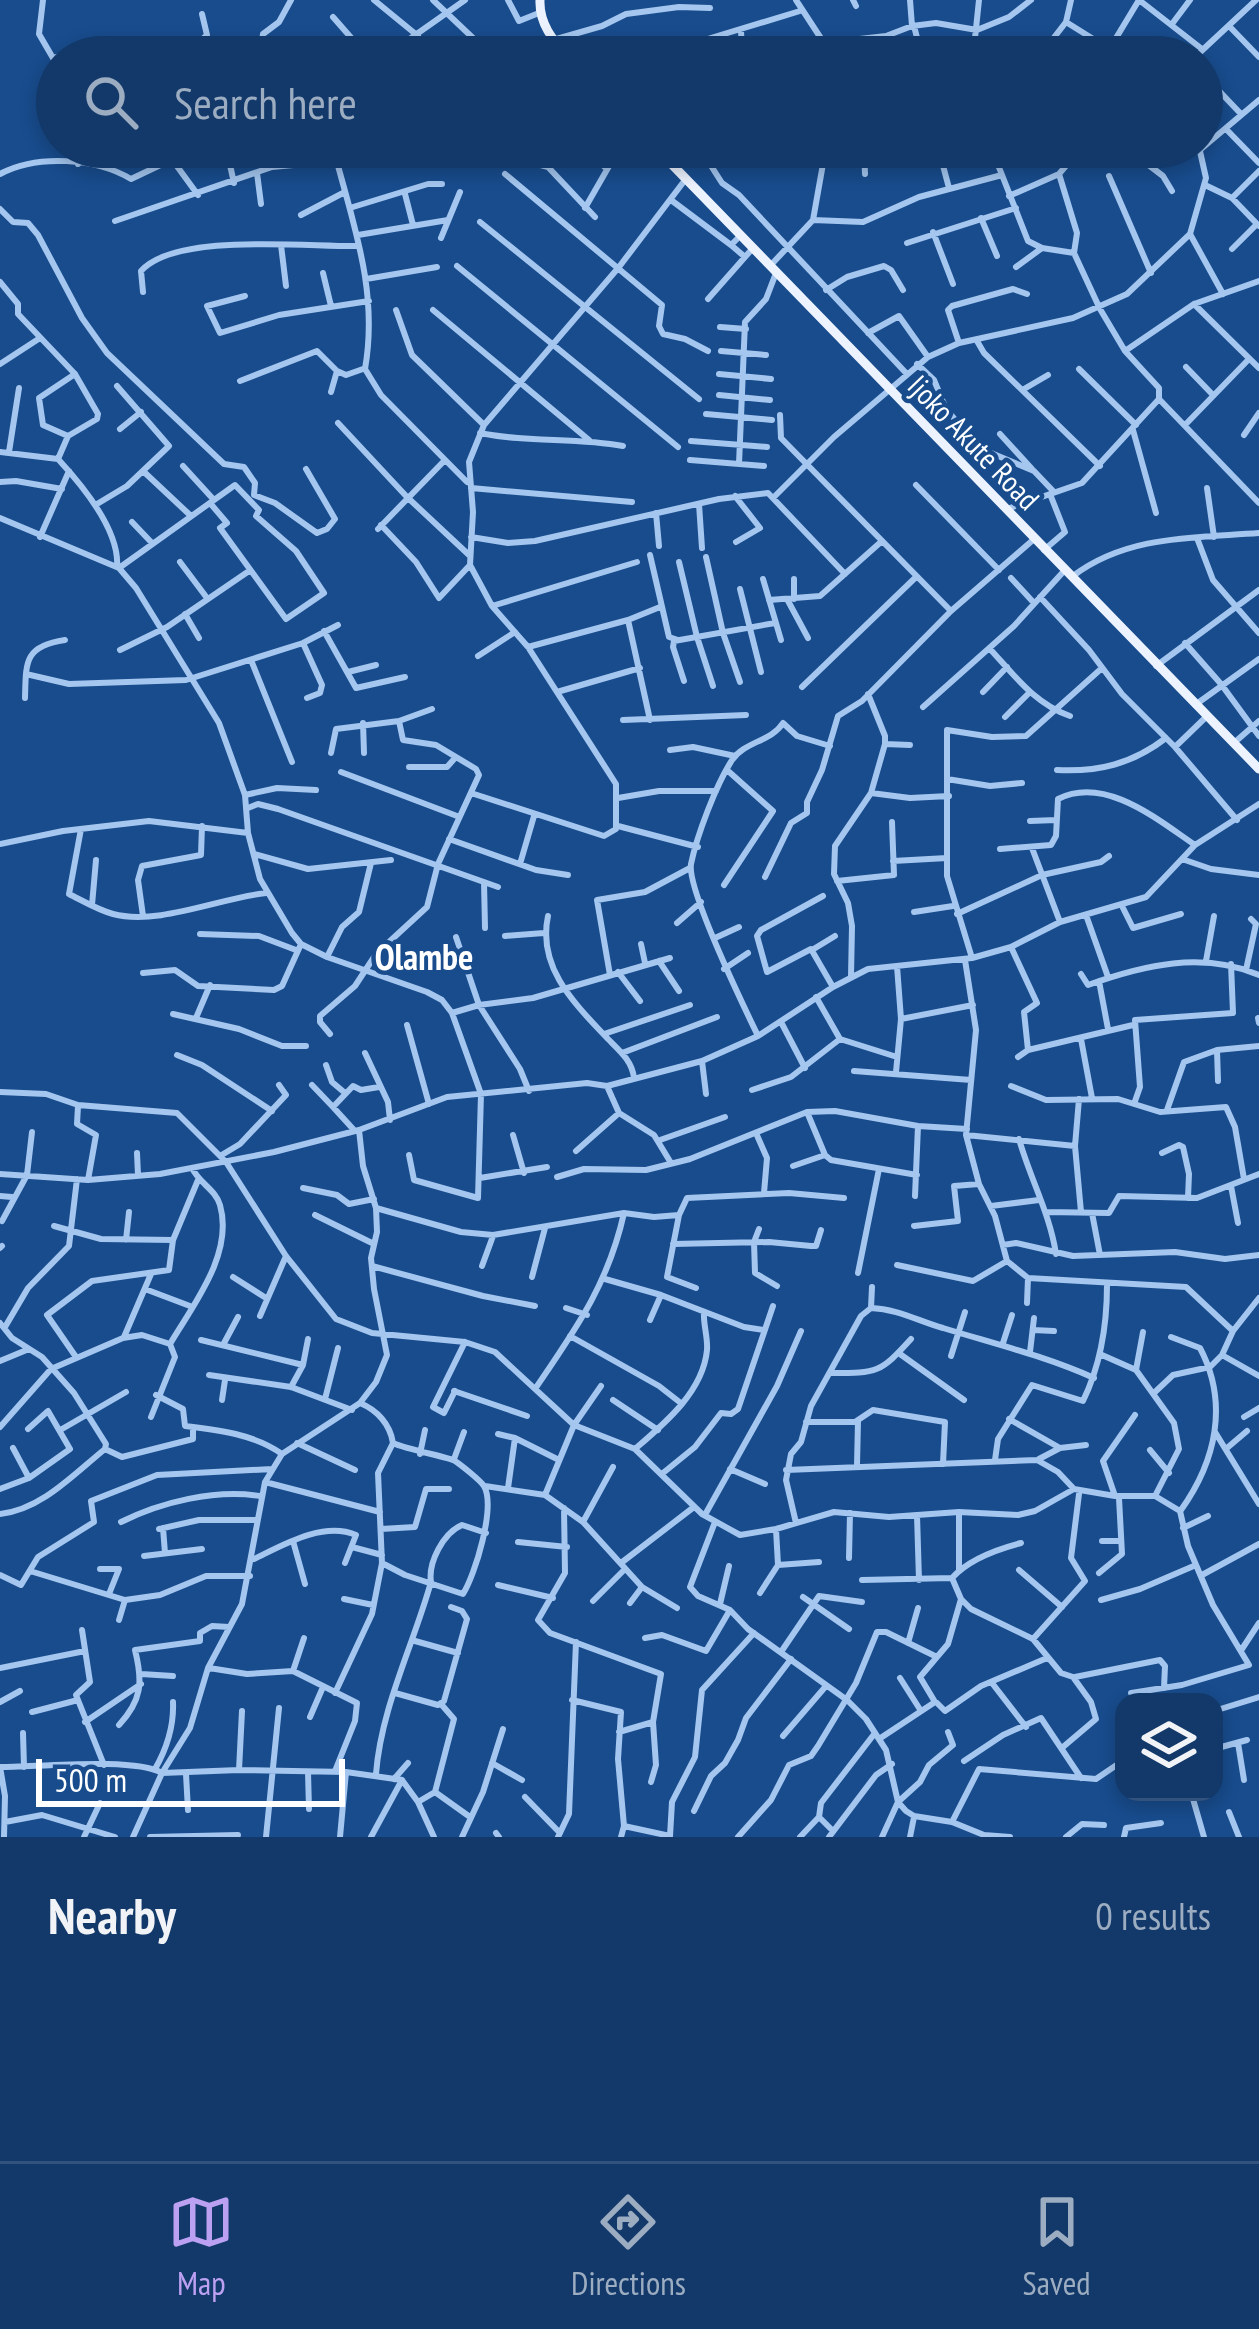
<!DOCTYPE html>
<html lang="en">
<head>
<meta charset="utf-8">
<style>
	body { margin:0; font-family:"PT Sans Narrow",sans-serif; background:#1f4472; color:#f1f3f6 }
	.controls { position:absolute; right:36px; bottom:36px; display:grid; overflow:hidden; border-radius:24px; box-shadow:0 6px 18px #0003 }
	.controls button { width:108px; height:108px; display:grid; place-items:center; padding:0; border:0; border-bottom:3px solid #31537e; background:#12396a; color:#f1f3f6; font:60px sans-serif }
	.scale { position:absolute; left:36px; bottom:30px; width:309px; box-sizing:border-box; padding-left:12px; border:6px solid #fff; border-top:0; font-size:33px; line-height:42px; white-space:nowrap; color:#fff; -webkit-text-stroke:9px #184c8d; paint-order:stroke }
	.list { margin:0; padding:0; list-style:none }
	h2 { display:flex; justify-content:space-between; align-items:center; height:156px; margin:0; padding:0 48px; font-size:51px }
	h2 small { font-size:39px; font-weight:400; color:#9cacc1 }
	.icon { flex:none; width:66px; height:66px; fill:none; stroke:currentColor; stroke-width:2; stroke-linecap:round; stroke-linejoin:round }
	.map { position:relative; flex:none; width:1259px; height:1837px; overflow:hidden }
	.search { position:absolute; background:#12396a; box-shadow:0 6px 18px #0003; left:36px; right:36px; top:36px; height:132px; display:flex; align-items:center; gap:30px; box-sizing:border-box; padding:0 42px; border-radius:66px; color:#9cacc1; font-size:45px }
	.sheet { height:324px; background:#12396a }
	nav { display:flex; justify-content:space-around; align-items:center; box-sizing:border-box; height:168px; border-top:3px solid #31537e; background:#12396a; font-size:33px; color:#9cacc1 }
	nav a { display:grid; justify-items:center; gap:6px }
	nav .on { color:#bca0f2 }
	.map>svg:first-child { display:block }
</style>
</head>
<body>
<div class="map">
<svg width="1259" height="1837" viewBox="0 0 1259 1837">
	<rect width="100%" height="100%" fill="#184c8d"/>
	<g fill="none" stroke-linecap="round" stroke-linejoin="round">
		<path stroke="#a4c6ef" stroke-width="6" d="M43 0 39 34 57 65
			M374 0 418 36
			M433 0 493 57
			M508 0 519 21 539 13
			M796 0 824 43 828 57
			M853 0 856 6
			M910 0 912 26
			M1139 0 1202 49
			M333 17 368 57
			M1066 22 1122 57
			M1172 24 1190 0
			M914 26 922 57
			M1230 27 1259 57
			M741 30 742 55
			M412 39 426 57
			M553 40 602 26 626 14 679 7 710 8
			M824 43 886 36 912 26 936 23 977 30 1009 17 1031 0
			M196 44 208 57
			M1110 48 1139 0
			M781 51 783 57
			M183 57 207 35 202 14
			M282 57 262 40 263 34 279 22 291 0
			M384 57 465 0
			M633 57 639 52
			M684 57 701 41 800 11
			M973 57 979 0
			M1039 57 1066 22 1071 0
			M1195 57 1256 0
			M53 58 87 50
			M1202 73 1241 114
			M1226 129 1259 163
			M77 147 78 164
			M163 147 198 195
			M226 147 234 183
			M266 147 272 167
			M333 147C352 221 379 290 365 369L381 395 467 482
			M492 147 504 155 548 167 595 217
			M583 147 607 169
			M699 147 722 183 739 195 906 373
			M864 147 865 174
			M938 147 949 188
			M991 147 1028 241 1042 248 1074 253
			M1125 147 1163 176 1172 191
			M1201 149 1259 100
			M780 151V147
			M257 173 261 204
			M0 174C37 154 96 158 131 179L171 160
			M505 174 662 305 659 326 663 334 685 339 708 351
			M1059 174 1077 233 1074 253 1100 309 1125 351 1159 388V399L1259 503
			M1109 176 1151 273
			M1205 185 1232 198 1259 226
			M405 194 413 225
			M1009 196 1059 174 1082 147
			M1232 198 1259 171
			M671 200 731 245 741 235
			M353 207 428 184H442
			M585 208 620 147
			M0 209 13 222 28 223 38 235 82 318 107 353 224 464 244 467 255 483 254 495 275 503 317 533 327 529 335 519 306 469
			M301 215 343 193
			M981 218 997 256
			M813 220 863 222 919 197 1002 175
			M115 221 272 167 379 157 424 147
			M480 222 699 399
			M933 232 953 284
			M1190 234 1223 294
			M358 235 448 220
			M441 238 460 192
			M907 243 1016 208
			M281 245 286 286
			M731 245 745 257 753 248
			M1232 249 1257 224
			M457 266 678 447
			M770 266 813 220 826 147
			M1016 267 1042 248
			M323 273 331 306
			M366 279 437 267
			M0 282 18 304V314L75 374 98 414 97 419 68 436 58 459
			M826 290 847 277 884 266 891 270 903 290
			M143 292 141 271C176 232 306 247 358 246
			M245 296 207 306 220 333 279 315 369 301
			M708 299 745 257
			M1194 304 1259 368
			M396 310 412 355 484 425
			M433 310 589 440
			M720 327 746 329
			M868 333 899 316 928 357
			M977 341 984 353 1100 466
			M959 343 948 310 952 306 1013 289 1027 294
			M721 351 766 355
			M1125 351 1194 304 1259 281
			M0 364 40 338
			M917 364 934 380 946 409 979 448 1034 471 1054 492
			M1186 367 1213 395
			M1079 369 1136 425
			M719 374 771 379
			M240 381 317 351 337 371 346 375 363 369
			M1024 389 1048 375
			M331 392 337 371
			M719 395 770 400
			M706 414 772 420
			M780 415 781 438 951 611
			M338 423 407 497 469 555
			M1185 425 1249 359
			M120 429 141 412
			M1133 430 1156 513
			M480 433C529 443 576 437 623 446
			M1000 434 1032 469
			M1244 435 1259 413
			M68 436 43 425 39 398 75 374
			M691 441 767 447
			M0 452 58 459C82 485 120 530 117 567
			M9 452 19 388
			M690 460 764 466
			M739 464 745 322 766 299 776 273
			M183 466 214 500
			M143 471 191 516
			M0 482 16 481 62 489
			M916 485 999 570
			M471 488 632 502
			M1207 488 1214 537
			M735 496 760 528 736 542
			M773 498 834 437 928 357 959 343 1073 318 1127 294 1190 234 1206 178 1199 147
			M97 504 127 486 169 446 117 386
			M699 504 702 548
			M1007 509 1082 483 1159 399
			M656 513 659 546
			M0 518 119 568 136 588 219 723 245 795 248 833 260 879 292 933 301 944 327 957 427 992 442 1000 452 1013 481 1094 478 1198 414 1180 409 1155
			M132 522 152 543
			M381 525 416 562 439 598 470 565
			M378 529 445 460
			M40 537 69 471
			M471 537 508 543 535 541 719 499 768 493 845 574
			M1197 538 1213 580 1259 633
			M1044 550 1065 532 1050 494
			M650 555 669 637 678 640
			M706 557 723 633 740 682
			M180 562 207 598
			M679 562 697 637 713 686
			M119 568 235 485 259 510 256 516 296 551 324 593 286 619 220 528 227 523 210 503
			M1073 576C1127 535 1194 538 1259 533
			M1011 578 1034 603
			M763 579 781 640
			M794 579V599
			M740 589 761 672
			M1040 597 1089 650 1122 694 1175 747 1237 820
			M787 599 808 638
			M769 600 820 596 882 541
			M492 606 637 562
			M185 614 199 638
			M628 620 650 720
			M324 631 356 688 405 677
			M303 643 322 685 320 693 307 698
			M1185 643 1221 684 1259 736
			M528 647 628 620 660 607
			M990 649C1014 675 1035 704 1070 716
			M120 650 167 627 249 571
			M478 656 515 632
			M251 660 292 762
			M1156 666 1259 590
			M348 672 376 665
			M26 674 69 684 186 680 303 643 338 625
			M684 681 673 647 674 641 775 623
			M802 687 916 577
			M557 692 640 668
			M983 692 1007 667
			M25 698C26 662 24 646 65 640
			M1195 705 1259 659
			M923 707 1014 626 1064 571
			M1005 717 1030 692
			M623 720 746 715
			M363 723 364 753
			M1235 742 1259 721
			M885 744 910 745
			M1175 747 1205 718
			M670 750 693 747 735 756
			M331 753 336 729 399 721 432 709
			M409 767H447L455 758
			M1057 770C1099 772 1132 764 1166 738
			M341 772 457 816
			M947 779 990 786 1022 783
			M471 793 604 836 616 829V784L528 647 492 606 470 565 473 512 469 462 484 425 619 267 685 180
			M871 793 910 798 949 796
			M245 795 277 788 316 790
			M618 798 659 791H716
			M248 808 258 804 278 809 498 887
			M1030 821 1056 820
			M618 826 698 847
			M81 829 69 894C83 901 98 910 113 914 157 926 220 898 266 893
			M449 839 536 870 568 875
			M0 844 63 831 149 821 248 833
			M1032 848 1060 922
			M1000 849 1051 845 1056 836 1058 799C1105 775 1158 820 1195 845
			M254 854 308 869 391 860
			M1182 859 1211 869 1259 875
			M893 861 947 858
			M520 864 534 816
			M765 877 791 823 807 813V802L822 770 838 716 862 701 951 611 1033 540
			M837 881 894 875 892 822
			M484 882 485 928
			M724 885 773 811 727 770
			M823 896 761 930 757 936 767 972 811 949 833 987
			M92 905 96 860
			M1122 906 1133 928 1181 914
			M914 912 953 906
			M957 914 1042 875 1101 862 1109 856
			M1086 915 1108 977
			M143 916 138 880 142 866 201 855 202 826
			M548 916C537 968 575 1004 608 1039 620 1051 632 1061 634 1078
			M677 923 701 902
			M200 934 259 936 296 950
			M505 936 544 933
			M456 937 479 1005 520 1069 529 1091
			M715 938 739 927
			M641 944 645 963
			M1011 947 1037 1003 1024 1012 1028 1050
			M812 950 835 936
			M327 957 342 927 359 912 371 863
			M972 958 947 876V730L992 737 1026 736 1102 668
			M965 960 976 1030 966 1135 979 1184 995 1216 1007 1261 1028 1278 1186 1287 1233 1331
			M659 961 679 991
			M1206 961 1214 916
			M724 969 748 953
			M1246 970 1256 924 1251 919
			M618 972 640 1001
			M143 973 175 970 198 986 274 990 282 986 301 944
			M1081 974 1088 985C1144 965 1202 951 1259 975
			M610 975 597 900 645 892 690 868
			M851 976 852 926 848 903 834 874 835 846 871 793 885 744V736L868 694
			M1099 981 1108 1029
			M816 997 840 1039 897 1057
			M452 1013 479 1005 533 998 670 958
			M173 1014 239 1029 282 1046H306
			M196 1018 210 985
			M1258 1018 1259 1023
			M901 1019 973 1005
			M781 1022 805 1068
			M407 1025 429 1104
			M330 1034 320 1022V1016L355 986 376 954 427 907 438 864 479 775 476 769 436 745 403 740 399 721
			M604 1034 690 1005
			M758 1036C744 1007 687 889 691 864 697 835 716 785 732 760 745 741 771 742 783 723L797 736 830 746
			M1081 1039 1092 1098
			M1217 1050 1218 1081
			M365 1053 388 1102 390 1120
			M622 1053 717 1017
			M177 1055 202 1065 272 1111
			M1018 1057 1028 1050 1133 1025
			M702 1061 706 1094
			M326 1065 332 1082 345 1093
			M854 1071 971 1080
			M896 1072 901 1019 897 966
			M312 1085 333 1107 353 1086 361 1090 379 1087
			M607 1086 619 1113 654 1135 671 1163
			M1011 1086 1046 1100 1118 1099 1160 1112 1226 1107 1235 1127 1244 1179
			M752 1090 791 1077 840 1039
			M0 1092 46 1094 78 1105 177 1113 226 1162 286 1256 336 1319 372 1333 465 1342 495 1352 574 1425 635 1449 702 1514 740 1535 776 1529 834 1512 889 1517 959 1512 1018 1515 1035 1511 1074 1489 1115 1496H1155L1180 1511 1188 1546 1213 1605 1249 1665 1182 1685 1131 1693
			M1079 1099 1075 1146 1081 1212
			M1134 1104 1140 1087 1135 1020 1233 1013 1231 964
			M78 1106 77 1124 96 1135 88 1180
			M333 1107 354 1130
			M1167 1110 1184 1062 1217 1050 1259 1046
			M807 1112 825 1155
			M756 1133 767 1158 764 1193
			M513 1135 524 1173
			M966 1135 1075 1146
			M1019 1139C1030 1178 1050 1214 1056 1254
			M660 1140 725 1117
			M576 1151 619 1113
			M137 1153 138 1175
			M1162 1153 1179 1145 1183 1147 1189 1174 1188 1198
			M220 1156 240 1144 286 1095 279 1085
			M793 1166 825 1155 831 1160 917 1175
			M0 1174 88 1180 160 1174 274 1152 359 1130 447 1097 587 1083 607 1086 702 1061 758 1036 833 987 868 969 972 958 1011 947 1060 922 1146 897 1195 845 1259 804
			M557 1177 584 1169 646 1170 690 1159 807 1112 835 1111 918 1126 967 1129
			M480 1178 547 1167
			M1231 1186 1238 1223
			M303 1188 337 1195 349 1204 374 1199
			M0 1196 12 1197
			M915 1196 918 1126
			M991 1206 1039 1200
			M376 1208 461 1232 493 1235 624 1213 654 1217 679 1215
			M1046 1212 1109 1213 1119 1196 1197 1198 1259 1174
			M1092 1213 1100 1255
			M315 1215 374 1244
			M2 1221 27 1175 32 1132
			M54 1226 101 1239 173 1240
			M914 1226 958 1221 954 1186 979 1184
			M759 1229 754 1242 755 1273 777 1286
			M126 1240 129 1212
			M673 1244 769 1242 811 1246H816L821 1230
			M1003 1245 1016 1243 1073 1256 1175 1252 1225 1259 1259 1255
			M0 1248 2 1246
			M897 1265 973 1281 1007 1261
			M372 1266 483 1296 535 1306
			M482 1266 493 1236
			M858 1273 879 1169
			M233 1277 266 1298
			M532 1277 545 1228
			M605 1279 661 1295 744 1327 764 1330
			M696 1288 667 1277 679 1215 687 1198 789 1193 844 1198
			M145 1289 190 1306
			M1027 1303 1028 1278
			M566 1308 587 1315
			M871 1308C898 1309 918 1321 943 1328 995 1344 1045 1356 1094 1378
			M260 1316 286 1256
			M650 1320 661 1295
			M0 1323 12 1338 42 1357 74 1393 106 1444 105 1449 122 1457 193 1439V1427
			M5 1327 28 1288 69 1246 77 1179
			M1033 1330 1054 1331
			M570 1336 659 1386 682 1404
			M124 1337 151 1274
			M1171 1337 1200 1348C1229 1403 1216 1461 1181 1510
			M201 1340 303 1365
			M1003 1343 1012 1315
			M223 1345 238 1317
			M1030 1352 1034 1318
			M900 1354 964 1400
			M1102 1355 1136 1370 1174 1423 1179 1449 1155 1496
			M1222 1355 1259 1376
			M951 1356 965 1312
			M76 1357 47 1315 92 1281 169 1270 173 1240 198 1180
			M0 1361 29 1349
			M1136 1370 1143 1332
			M831 1373C878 1373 880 1373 911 1339
			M209 1375 291 1387 352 1410
			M291 1387 303 1365 308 1339
			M535 1389C575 1330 608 1285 624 1213
			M454 1391 527 1416
			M455 1391 444 1413 433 1407 465 1342
			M1155 1392 1173 1375 1210 1367 1222 1355 1233 1331 1259 1298
			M156 1395 183 1409 185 1426C218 1430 254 1434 282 1454
			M325 1399 338 1348
			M222 1400 225 1380
			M613 1400 658 1430
			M360 1403C377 1410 390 1424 393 1443 408 1450 449 1457 455 1461 461 1465 480 1480 484 1486 496 1507 475 1575 463 1594L405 1575 382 1563
			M151 1417 175 1357 170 1344C193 1305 234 1254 220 1205 216 1190 199 1183 192 1168
			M1244 1417 1259 1408
			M1009 1419 1060 1448
			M806 1422H855L873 1410 945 1422 943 1464
			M0 1427 51 1369 123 1338 142 1335 170 1344
			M62 1429 126 1392
			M1215 1432 1259 1504
			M498 1434 515 1438 559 1460
			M297 1443 355 1470
			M13 1448 29 1478
			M1227 1448 1247 1431
			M635 1449C664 1424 703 1392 707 1350 708 1337 703 1324 704 1312
			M1150 1450 1169 1473
			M420 1454 425 1430
			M454 1459 464 1432
			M1039 1459 1060 1448 1086 1445
			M995 1460 998 1439 1032 1385 1083 1401C1101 1364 1107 1326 1107 1285
			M857 1465 858 1421
			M730 1469 765 1484
			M786 1470 1037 1460 1058 1472 1074 1489
			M663 1473 695 1447 721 1413 731 1414 738 1409 773 1306
			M265 1482 380 1512
			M485 1486 545 1495 583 1522 642 1587 677 1608
			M508 1488 515 1438
			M0 1489 29 1478 70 1449 48 1411 28 1429
			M545 1495 574 1425 601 1386
			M1115 1496 1103 1461 1135 1415
			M564 1508 565 1573 538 1620 550 1633 661 1674 653 1722 656 1765 651 1782
			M706 1513 777 1386 801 1331
			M0 1514C41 1510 74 1474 105 1449
			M917 1515 919 1580
			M121 1522C161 1502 215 1489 260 1496
			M583 1522 613 1467
			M715 1522 690 1587 698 1596 730 1610 748 1629 847 1700 866 1719 886 1750 898 1802 906 1811 914 1816 952 1822 984 1835 1010 1837
			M796 1523 786 1480 791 1454 801 1442 811 1406 861 1316 871 1308 872 1287
			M163 1528 165 1553
			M1183 1528 1208 1516
			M159 1529 199 1520H256
			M381 1529 415 1527 426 1489H449
			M293 1541 305 1584
			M1102 1541H1120
			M518 1542 567 1547
			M1021 1543C998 1549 968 1560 952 1578L961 1599 971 1609 1033 1639 1061 1673 1073 1677 1091 1702 1096 1719 1063 1747
			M352 1547 382 1555
			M144 1556 202 1549
			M849 1558 850 1513
			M254 1559C283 1545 323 1521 356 1535L345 1563
			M621 1563 694 1507
			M778 1565 819 1562
			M100 1569H119L109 1594
			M959 1570V1513
			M1019 1570 1062 1607
			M30 1571 125 1600 160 1595 206 1576H250
			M1099 1573 1122 1554 1119 1498
			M0 1575 21 1585 38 1557 94 1522 91 1501 157 1475 272 1469
			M1202 1575 1259 1544
			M862 1580 952 1578
			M498 1585 553 1598
			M760 1593 778 1565 776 1529
			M803 1597 849 1629
			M344 1599 373 1605
			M1101 1600 1140 1589 1196 1565
			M593 1601 625 1569
			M630 1603 642 1587
			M720 1604 729 1566
			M119 1620 125 1600
			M82 1630 90 1682 76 1695 104 1765
			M645 1638 662 1635 706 1651 730 1610
			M1033 1639 1085 1581 1071 1558 1079 1494
			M415 1641 458 1653
			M908 1643 918 1608
			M1242 1649 1259 1623
			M781 1652 819 1596 862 1602
			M0 1668 85 1651
			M209 1668 247 1674 293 1671 357 1703 355 1721 335 1771
			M293 1671 304 1638
			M141 1674 173 1676
			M1075 1677 1160 1660 1165 1666 1164 1688
			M900 1678 921 1711
			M992 1683 1026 1727
			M335 1693 372 1614 382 1563 378 1473 393 1443
			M395 1693 438 1705 444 1701 467 1619 462 1611 451 1607
			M572 1700 621 1712 618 1759 624 1826 621 1837
			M0 1702 20 1691
			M937 1703 945 1711 981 1686 1047 1658
			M1214 1711 1259 1697
			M32 1712 78 1700
			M310 1717 323 1687
			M85 1722 141 1684
			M119 1725C142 1700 143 1682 135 1650L200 1641V1633L212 1626 229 1627
			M619 1732 653 1722
			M23 1733 24 1767
			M783 1736 826 1686
			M879 1739 935 1702 920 1677 948 1644 961 1599
			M1238 1743 1244 1780
			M1214 1749 1247 1740
			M964 1761 1003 1735 1041 1718 1081 1778
			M492 1763 522 1780
			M155 1769C167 1748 174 1726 173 1702
			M239 1770 242 1711
			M308 1772 309 1809
			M186 1774 188 1810
			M376 1774C381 1708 413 1646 431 1582 428 1563 443 1533 462 1525L486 1533
			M394 1779 408 1763
			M435 1792 454 1719 441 1704
			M1191 1792 1204 1837
			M1139 1795 1143 1792
			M525 1797 560 1833
			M418 1802 435 1792 470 1817
			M694 1811 711 1776 725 1763 738 1740 746 1718 791 1659
			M1229 1812 1239 1837
			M5 1822 42 1815 115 1837
			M952 1822 979 1769 1096 1779 1124 1760
			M624 1826 670 1836
			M833 1831 819 1817 821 1803 875 1733
			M496 1833 499 1837
			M670 1836 672 1802 695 1757 702 1690 754 1633
			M4 1837 5 1796 0 1767C38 1767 133 1757 162 1773L239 1770 346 1772 402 1780 418 1802 434 1837
			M84 1837 100 1803
			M133 1837 162 1773 190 1728 208 1668 242 1604 265 1482 282 1454 360 1403 376 1382 387 1355 374 1289 371 1258 377 1232 376 1208 363 1166 359 1130
			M150 1837 238 1835
			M266 1837 279 1708
			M340 1837 346 1772
			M371 1837 402 1780
			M462 1837 483 1792 503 1729
			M558 1837 569 1814 576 1642
			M738 1837 771 1800 789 1765 811 1756 818 1746 856 1683 877 1632H886L937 1657
			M800 1837 818 1818
			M829 1837 876 1775 892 1764
			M882 1837 898 1802 920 1782 929 1765 953 1745 948 1732
			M910 1837 914 1817
			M1066 1837 1082 1824 1104 1825
			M1124 1837 1126 1828 1161 1823"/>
		<path stroke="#ecf3ff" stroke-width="9" d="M540 0C539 24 553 40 568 57
			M655 147 1259 769"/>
	</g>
	<g text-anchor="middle" stroke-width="9" stroke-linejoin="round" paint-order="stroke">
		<g font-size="30" fill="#fff" stroke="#184c8d">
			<text transform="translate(973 443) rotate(46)" y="10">Ijoko Akute Road</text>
		</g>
		<g font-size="36" font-weight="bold" fill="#fff" stroke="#184c8d">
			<text x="424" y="970">Olambe</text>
		</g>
	</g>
</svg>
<div class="controls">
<button><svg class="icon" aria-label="layers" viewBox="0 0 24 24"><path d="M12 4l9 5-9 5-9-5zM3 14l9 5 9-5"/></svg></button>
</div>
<div class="scale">500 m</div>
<div class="search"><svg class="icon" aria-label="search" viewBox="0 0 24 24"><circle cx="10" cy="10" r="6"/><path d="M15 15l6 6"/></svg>Search here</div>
</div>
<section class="sheet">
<h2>Nearby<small>0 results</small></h2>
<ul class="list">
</ul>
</section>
<nav>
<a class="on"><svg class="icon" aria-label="map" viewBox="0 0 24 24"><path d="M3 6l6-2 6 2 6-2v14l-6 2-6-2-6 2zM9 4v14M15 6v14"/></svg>Map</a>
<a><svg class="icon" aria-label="directions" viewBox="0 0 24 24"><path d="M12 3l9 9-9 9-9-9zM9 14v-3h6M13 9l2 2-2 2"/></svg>Directions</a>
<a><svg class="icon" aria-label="saved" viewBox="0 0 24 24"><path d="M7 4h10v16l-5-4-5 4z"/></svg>Saved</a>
</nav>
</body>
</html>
